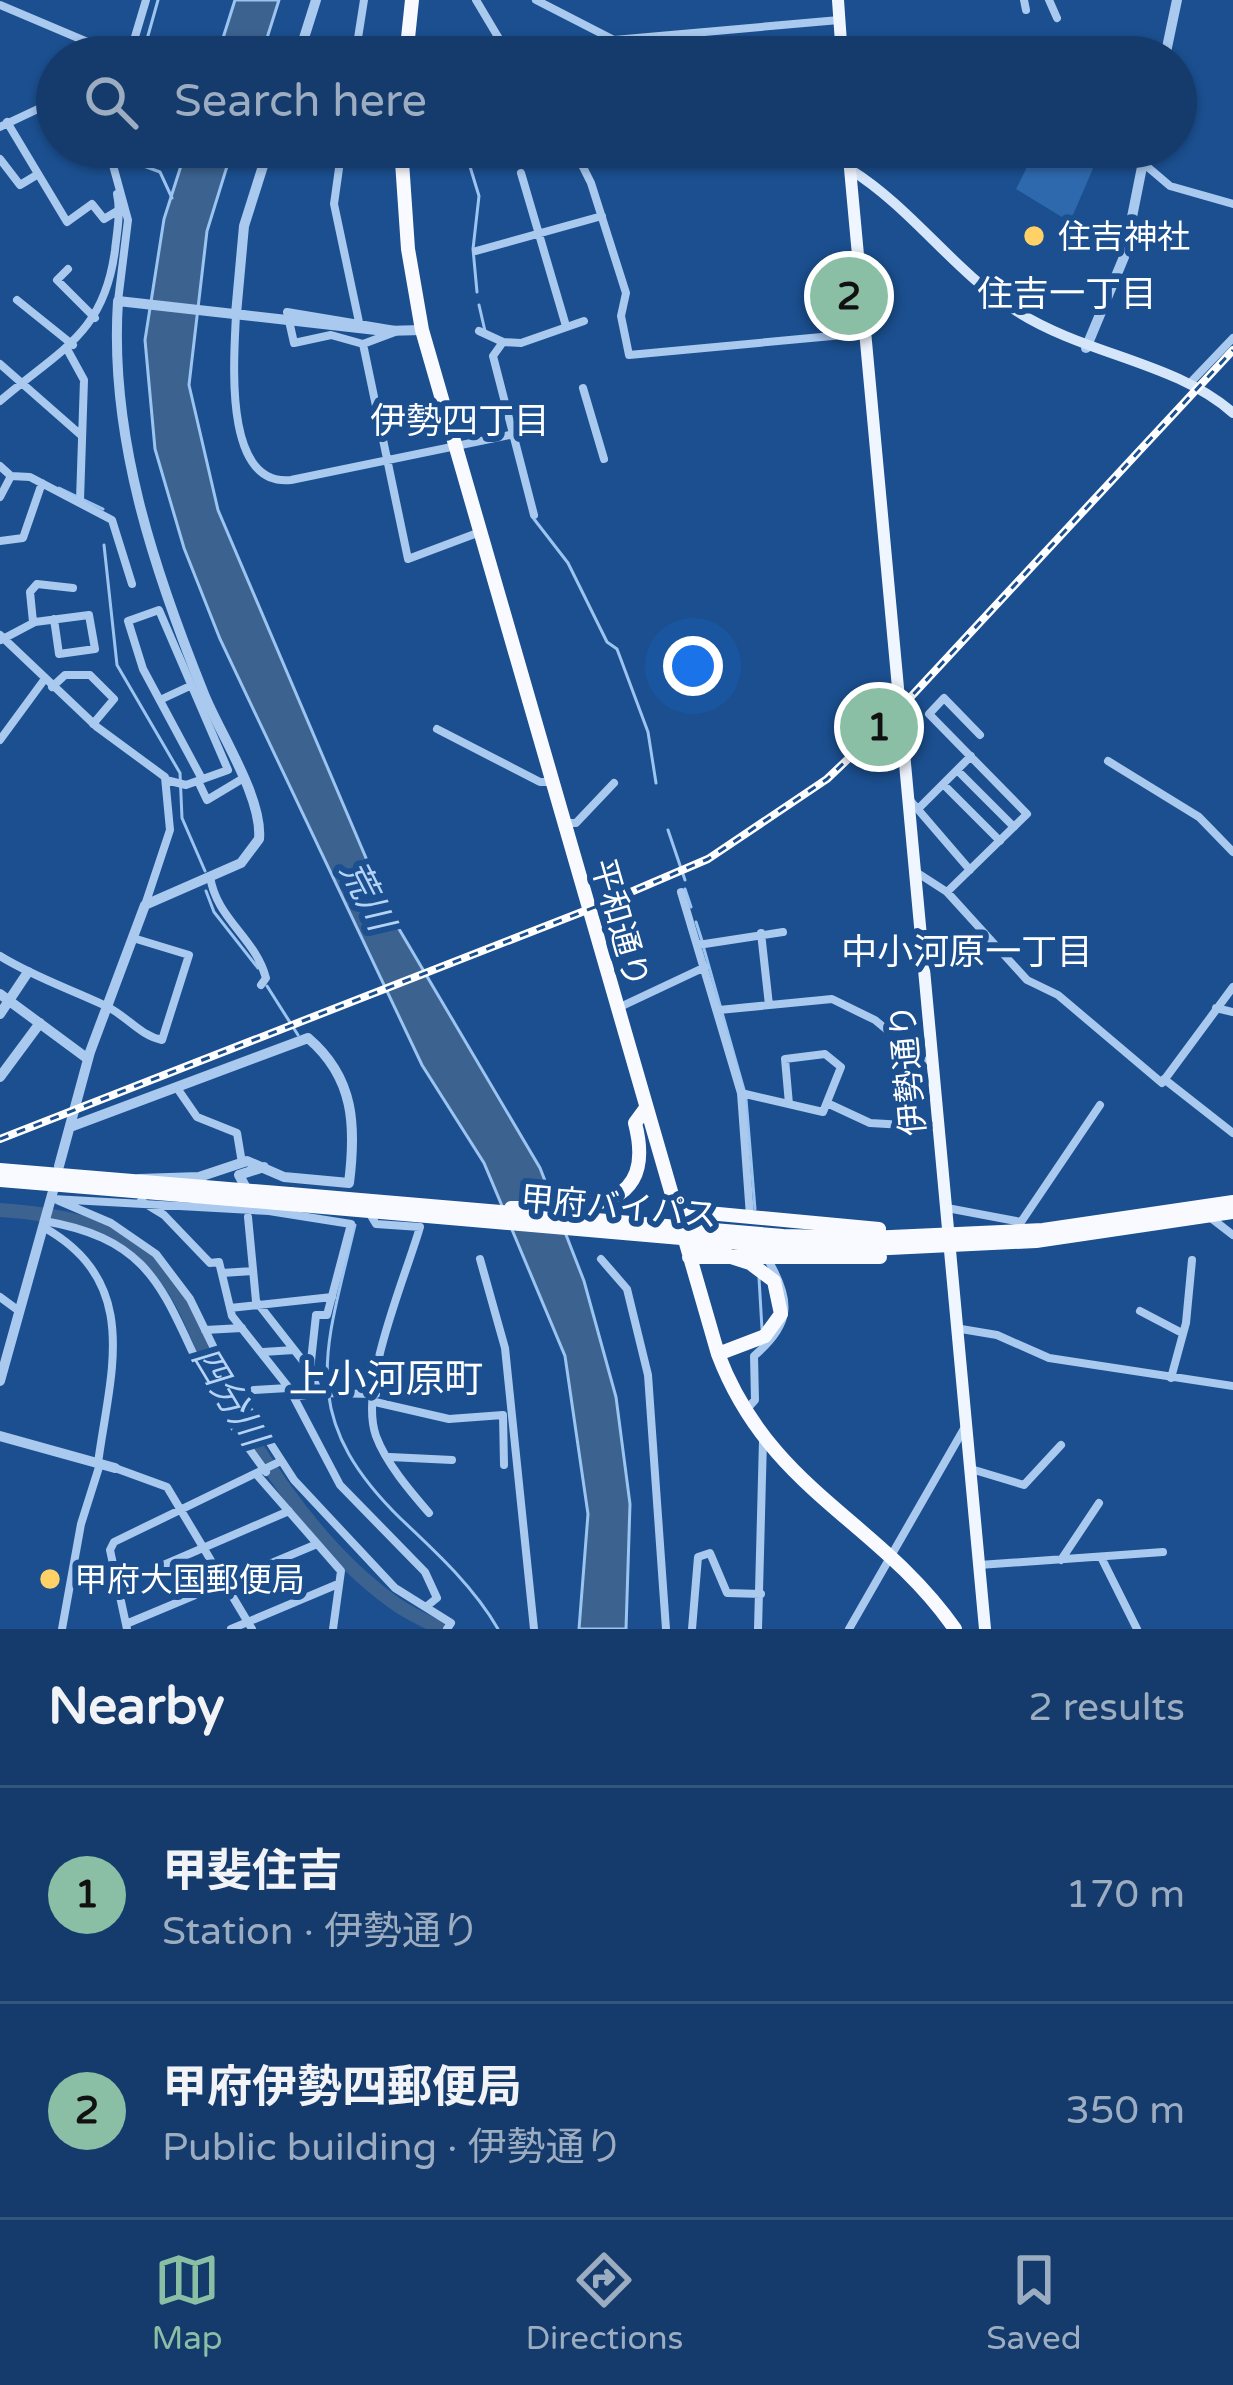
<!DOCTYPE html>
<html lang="en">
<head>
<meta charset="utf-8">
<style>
	body { margin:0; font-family:"Varela Round","Noto Sans JP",sans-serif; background:#214673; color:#f1f3f6 }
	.you { position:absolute; left:693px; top:666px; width:42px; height:42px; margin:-30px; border:9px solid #fff; border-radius:50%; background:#1a73e8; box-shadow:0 0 0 18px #1a73e833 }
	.badge { display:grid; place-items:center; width:78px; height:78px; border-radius:50%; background:#8abfa5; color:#111; font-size:39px; font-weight:700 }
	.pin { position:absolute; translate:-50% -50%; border:6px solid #fff; box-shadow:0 3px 12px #0006 }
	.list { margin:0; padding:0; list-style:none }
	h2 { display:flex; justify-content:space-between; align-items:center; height:156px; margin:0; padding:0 48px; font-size:51px }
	h2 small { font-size:39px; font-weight:400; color:#9dadc1 }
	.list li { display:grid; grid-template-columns:78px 1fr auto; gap:36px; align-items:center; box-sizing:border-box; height:216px; padding:0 48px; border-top:3px solid #33557e }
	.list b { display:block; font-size:45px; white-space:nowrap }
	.list p { margin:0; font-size:39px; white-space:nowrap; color:#9dadc1 }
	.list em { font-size:39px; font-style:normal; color:#9dadc1 }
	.icon { flex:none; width:66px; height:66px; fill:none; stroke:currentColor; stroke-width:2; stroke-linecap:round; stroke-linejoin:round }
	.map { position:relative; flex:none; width:1233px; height:1629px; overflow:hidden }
	.search { position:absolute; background:#143b6b; box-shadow:0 3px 9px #0004; left:36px; right:36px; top:36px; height:132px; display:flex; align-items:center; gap:30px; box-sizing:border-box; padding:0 42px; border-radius:66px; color:#9dadc1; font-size:45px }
	.sheet { height:588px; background:#143b6b }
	nav { display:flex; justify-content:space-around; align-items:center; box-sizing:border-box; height:168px; border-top:3px solid #33557e; background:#143b6b; font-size:33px; color:#9dadc1 }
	nav a { display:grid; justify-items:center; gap:6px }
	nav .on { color:#8abfa5 }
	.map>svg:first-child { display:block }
</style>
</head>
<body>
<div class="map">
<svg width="1233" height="1629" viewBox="0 0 1233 1629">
	<rect width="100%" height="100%" fill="#1b4f8f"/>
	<path fill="#2e69ad" d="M1037 147H1060L1094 166 1070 222 1016 189Z"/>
	<path fill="#3c6290" stroke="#9cc4f0" stroke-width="3" d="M235 0H279L261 57H217Z
		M187 147H233L207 231 189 385 218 510 389 912 540 1168 584 1281 616 1397 630 1504 626 1629H579L588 1514 565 1356 484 1163 422 1065 220 639 184 548 155 449 145 340 164 219Z"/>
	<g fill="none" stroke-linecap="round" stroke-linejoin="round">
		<path stroke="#9cc4f0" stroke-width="3" d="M142 57 158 0
			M120 147 122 158 160 172 172 198
			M464 147 479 196 473 249 477 292
			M479 305 485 331
			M59 488 103 509
			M534 519 568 563 607 642 617 649 648 732 656 783
			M104 545 117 665 180 773 182 818 205 871
			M668 830 685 880
			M685 889 691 907
			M206 891 214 912 258 968
			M696 922 702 941
			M704 949 744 1090
			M267 986 298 1035
			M746 1099 755 1209
			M355 1225C325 1352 296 1416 401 1519 436 1552 474 1587 498 1629
			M759 1278 762 1329"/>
		<path stroke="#3c6290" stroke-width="14" d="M0 1210C56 1214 110 1222 152 1262 185 1293 198 1342 218 1381 260 1459 320 1550 393 1602 407 1613 425 1620 441 1629"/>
		<path stroke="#a9c9ee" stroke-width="8" d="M476 0 510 57
			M536 0 614 40 839 20
			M1024 0 1026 10
			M1049 0 1057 18
			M0 5 123 57
			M616 40 665 57
			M129 57 146 0
			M355 57 364 0
			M977 57H982
			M7 122 67 222 92 204 104 219 119 210
			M0 127 57 100
			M108 147 128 220 118 301
			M342 147 334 204 359 322
			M573 147 591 183 626 293 621 316 629 355 865 333
			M0 159 20 185 35 176
			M1143 163 1170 186 1233 204
			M521 173 566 326
			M476 251 602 216
			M68 269 57 280 95 318
			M17 300 73 345
			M236 314C234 361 223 487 291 480L510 435
			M395 330 287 312 294 343 331 335 363 344 408 559 480 532
			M479 331 503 342
			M363 344 395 332
			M67 349 84 380 80 500
			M0 364 82 436
			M1190 383 1233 338
			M583 388 604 459
			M0 401C59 350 104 335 115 250 117 231 121 213 117 194
			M0 466 11 476 30 477 112 520 132 584
			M0 497 11 476
			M534 515 493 356 503 342 521 343 584 321
			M0 541 23 538 42 483
			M33 622 30 592 37 584 73 588
			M0 635 97 727 165 777 170 830 145 905
			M1 640 35 622 89 615 95 649 59 654 54 619
			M52 687 65 675H90L114 699 93 724
			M160 700 190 686
			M437 729 540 782H552
			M0 740 44 680
			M1108 761 1199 817 1233 852
			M957 770 1014 827
			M166 780 186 785 228 770 159 610 128 621 143 669 202 779
			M198 781 207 800 242 779
			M943 784 1000 841
			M909 799 970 870
			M920 807 971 756
			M565 823H576L614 783
			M916 872 947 892 1027 980 1058 995 1162 1083 1233 987
			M210 876C216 919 255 937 266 978L261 985
			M681 892 741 1093 750 1216
			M947 892 1027 814 929 714 944 698 980 735
			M761 933 769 1005
			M698 945 783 932
			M0 956C34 977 70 989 106 1006 127 1016 139 1035 162 1040L189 955 133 938
			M620 1007 705 967
			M1216 1008 1233 1012
			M719 1010 832 999 875 1020 933 1068
			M1164 1079 1233 1133
			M177 1088 197 1117 237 1133 241 1157
			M741 1093 823 1112 841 1067 825 1054 785 1059 789 1104
			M827 1103 870 1123 939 1127
			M53 1199 269 1211 351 1224 327 1315H316L310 1370
			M57 1200 111 1223 156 1254 190 1299 230 1381 294 1480 395 1588 451 1623 447 1629
			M141 1201 164 1215 210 1263 219 1262 232 1316 289 1388 340 1485 425 1572 437 1598 427 1606
			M947 1208 1021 1222 1100 1105
			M370 1214 376 1224 420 1227C405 1279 358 1385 376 1436 386 1463 410 1491 429 1513
			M248 1217 256 1301 310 1370 319 1393 376 1394
			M1211 1218 1233 1235
			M44 1221C163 1241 164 1303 214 1395 229 1422 248 1447 266 1472
			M43 1227C143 1282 110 1373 98 1463
			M480 1259 505 1348 534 1629
			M601 1259 627 1289 648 1375 666 1629
			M222 1273 253 1271
			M0 1297 19 1311
			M230 1308 332 1297
			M1140 1311 1182 1333
			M961 1329 997 1335 1049 1358 1233 1386
			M205 1330 242 1328
			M263 1352 294 1350
			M1171 1378 1186 1323 1192 1260
			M254 1390 288 1388
			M294 1397 319 1393
			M375 1402 449 1419 503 1415 504 1465
			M746 1410 755 1400 754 1356C792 1324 792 1301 768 1260
			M390 1457 452 1460
			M115 1468 167 1487 252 1629
			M971 1469 1024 1485 1061 1445
			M258 1476 341 1571 333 1629
			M1101 1557 1137 1629
			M1061 1560 1099 1503
			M979 1565 1163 1552
			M117 1585 289 1511
			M126 1624 317 1544
			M62 1629 81 1524 100 1464
			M127 1629 110 1550 114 1542 281 1461
			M231 1629 338 1584
			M692 1629 698 1557 710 1553 727 1593 761 1594
			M758 1629 763 1440
			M849 1629 965 1427"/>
		<path stroke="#a9c9ee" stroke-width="10" d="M298 57 316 0
			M1165 57 1177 0
			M236 314 244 226 269 147
			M385 331 422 330
			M1086 348 1124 257 1146 147
			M0 994 88 1059
			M0 1014 28 972
			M0 1077 40 1023
			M70 1127 308 1038C355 1078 356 1127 349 1183L284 1177 247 1161 199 1177 139 1179
			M59 1166 90 1052 145 905 241 863 259 839C263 798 219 732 204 694 154 570 109 436 118 301L243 315
			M247 1190 239 1175 264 1167
			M0 1381 53 1191
			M0 1436 115 1468"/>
		<path stroke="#d6e6fa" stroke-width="10" d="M851 170C913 209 955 273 1018 312 1086 355 1176 362 1233 413"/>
		<path stroke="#f0f6ff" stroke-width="12" d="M838 0 842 57
			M848 147 985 1629"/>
		<path stroke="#f8faff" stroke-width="14" d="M406 57 412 0
			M401 147 408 249 422 330 718 1354C770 1491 879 1520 955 1629
			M0 1170 290 1194
			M0 1180 277 1203
			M511 1208C577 1207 659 1216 635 1123L646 1108
			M676 1210 879 1229
			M869 1238 1043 1230 1233 1202
			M869 1249 1036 1241 1233 1212
			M689 1257H880
			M718 1354 765 1336"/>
		<defs>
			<path id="rail" d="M0 1139 605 903 708 859 827 779 894 715 1233 350"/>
		</defs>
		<use href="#rail" stroke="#fff" stroke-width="8"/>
		<use href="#rail" stroke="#1b4f8f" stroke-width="3" stroke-dasharray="9" stroke-linecap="butt"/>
		<path stroke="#a9c9ee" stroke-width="10" d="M243 315 385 331"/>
		<path stroke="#f8faff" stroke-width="14" d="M290 1194 783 1236 869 1238
			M277 1203 774 1246 869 1249
			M700 1247 750 1263 774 1281 781 1314 765 1336"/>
	</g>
	<g fill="#ffd166" stroke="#1b4f8f" stroke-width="4.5">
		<circle cx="1034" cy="236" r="12"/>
		<circle cx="50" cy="1579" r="12"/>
	</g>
	<g text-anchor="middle" stroke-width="12" stroke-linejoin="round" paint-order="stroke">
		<g font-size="33" fill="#fff" stroke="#1b4f8f" text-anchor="start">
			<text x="1058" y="248">住吉神社</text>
			<text x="74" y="1591">甲府大国郵便局</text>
		</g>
		<g font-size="33" fill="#fff" stroke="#1b4f8f">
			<text transform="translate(621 923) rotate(74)" y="12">平和通り</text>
			<text transform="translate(907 1070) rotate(-95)" y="12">伊勢通り</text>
			<text transform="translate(619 1206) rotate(5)" y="12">甲府バイパス</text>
		</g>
		<g font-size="36" fill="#fff" stroke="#1b4f8f">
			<text x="1067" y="306">住吉一丁目</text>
			<text x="460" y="433">伊勢四丁目</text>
			<text x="967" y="964">中小河原一丁目</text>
		</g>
		<g font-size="36" font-style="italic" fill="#b5d3f5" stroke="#1b4f8f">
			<text transform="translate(368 895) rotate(63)" y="13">荒川</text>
			<text transform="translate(230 1396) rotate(59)" y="13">四分川</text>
		</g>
		<g font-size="39" fill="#fff" stroke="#1b4f8f">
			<text x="386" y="1392">上小河原町</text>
		</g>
	</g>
</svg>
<div class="you"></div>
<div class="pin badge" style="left:879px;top:727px">1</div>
<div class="pin badge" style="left:849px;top:296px">2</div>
<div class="search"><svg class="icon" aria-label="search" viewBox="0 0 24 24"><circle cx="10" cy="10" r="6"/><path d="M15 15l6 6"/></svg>Search here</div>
</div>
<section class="sheet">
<h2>Nearby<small>2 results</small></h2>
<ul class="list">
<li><span class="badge">1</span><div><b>甲斐住吉</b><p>Station · 伊勢通り</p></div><em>170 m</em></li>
<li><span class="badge">2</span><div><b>甲府伊勢四郵便局</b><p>Public building · 伊勢通り</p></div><em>350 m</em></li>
</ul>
</section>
<nav>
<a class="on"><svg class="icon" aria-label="map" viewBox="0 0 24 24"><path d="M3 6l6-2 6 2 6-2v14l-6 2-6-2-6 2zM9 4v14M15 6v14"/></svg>Map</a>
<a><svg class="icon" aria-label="directions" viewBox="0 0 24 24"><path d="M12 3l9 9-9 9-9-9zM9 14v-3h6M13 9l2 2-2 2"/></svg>Directions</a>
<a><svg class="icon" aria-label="saved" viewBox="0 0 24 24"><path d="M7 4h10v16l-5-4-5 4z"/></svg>Saved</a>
</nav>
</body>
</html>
